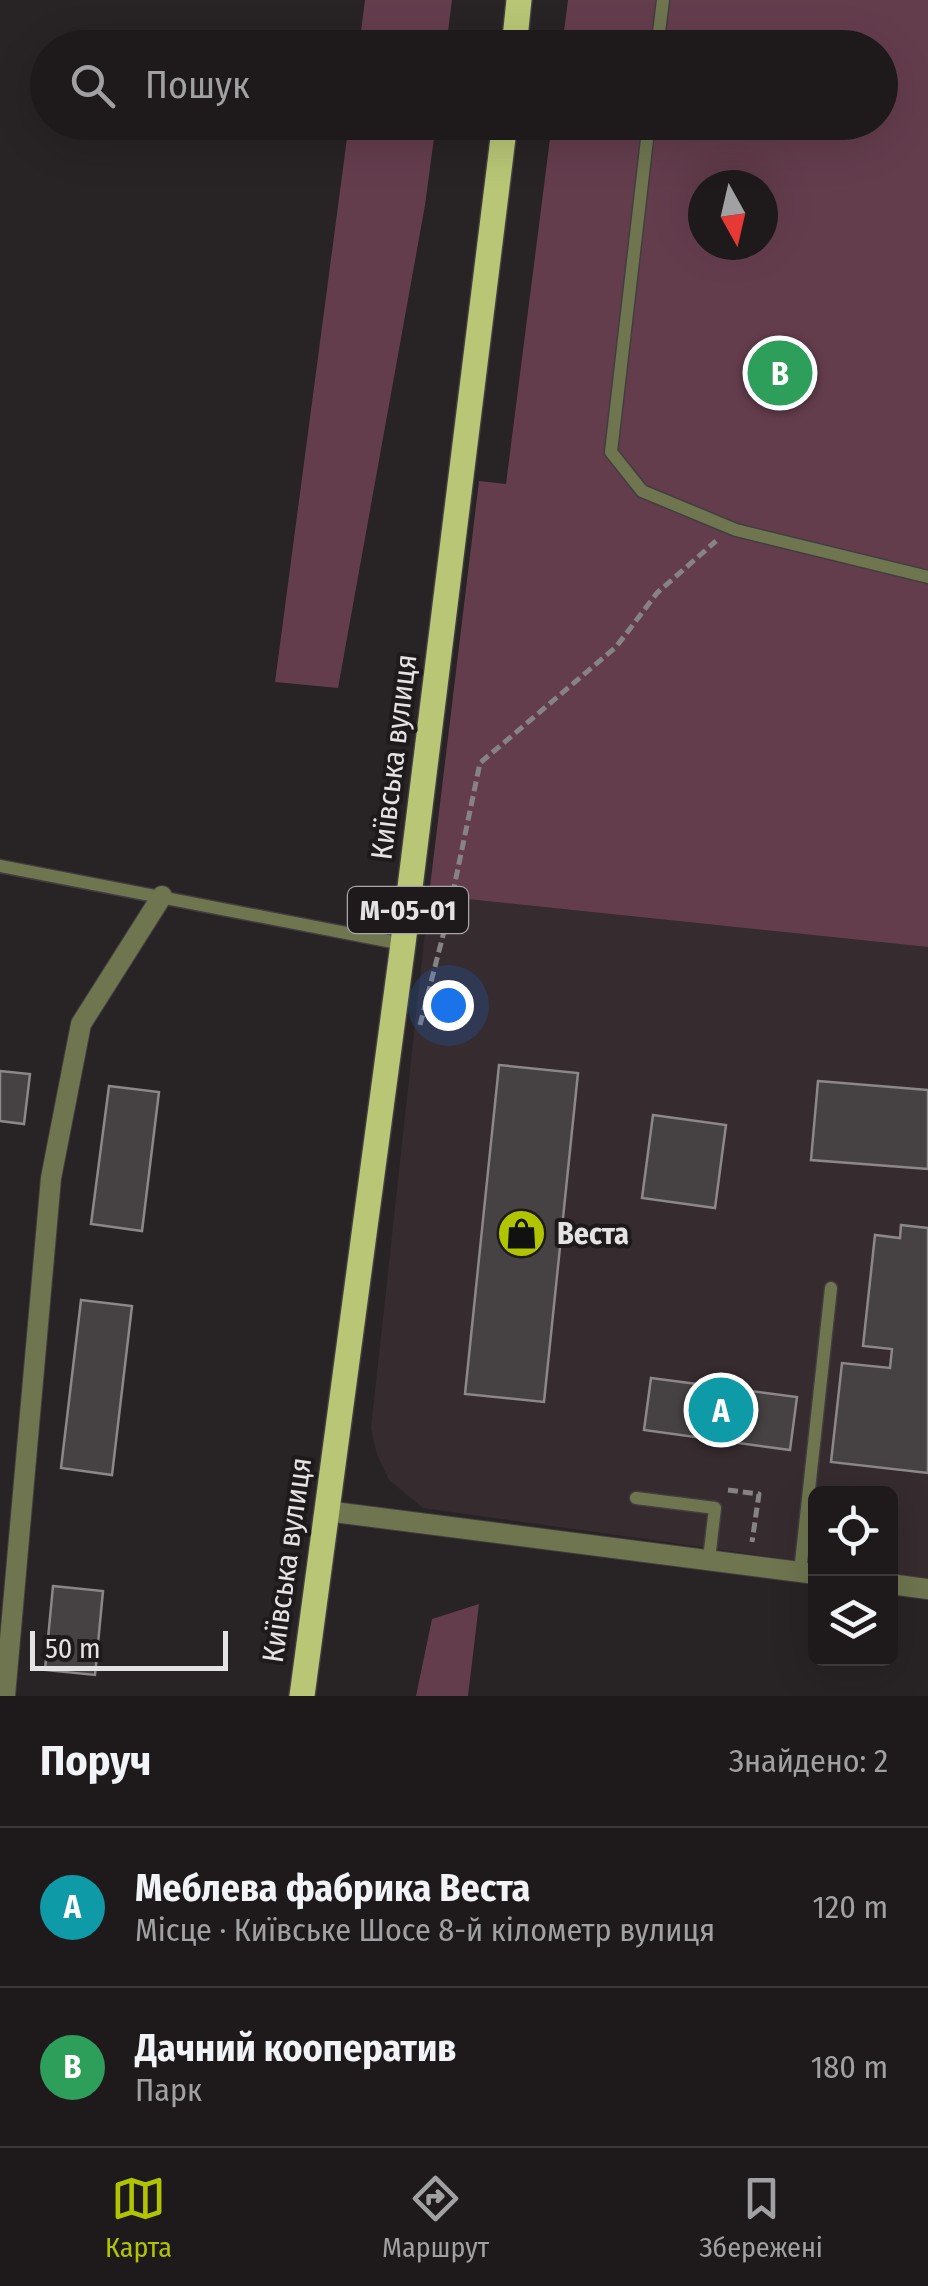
<!DOCTYPE html>
<html lang="uk">
<head>
<meta charset="utf-8">
<style>
	body { margin:0; font-family:"Fira Sans Condensed",sans-serif; background:#262325; color:#f1f3f6 }
	.controls { position:absolute; right:30px; bottom:30px; display:grid; overflow:hidden; border-radius:15px; box-shadow:0 10px 40px #0002 }
	.controls button { width:90px; height:90px; display:grid; place-items:center; padding:0; border:0; border-bottom:2px solid #3c383b; background:#1e1a1c; color:#f1f3f6; font:50px sans-serif }
	.compass { position:absolute; left:688px; top:170px; width:90px; height:90px; border-radius:50%; background:#1e1a1c; box-shadow:0 10px 40px #0002; rotate:172deg }
	.scale { position:absolute; left:30px; bottom:25px; width:198px; box-sizing:border-box; padding-left:10px; border:5px solid #e5e2e3; border-top:0; font-size:28px; line-height:35px; white-space:nowrap; color:#e5e2e3; -webkit-text-stroke:8px #1e1a1b; paint-order:stroke }
	.you { position:absolute; left:448px; top:1005px; width:35px; height:35px; margin:-25px; border:8px solid #fff; border-radius:50%; background:#1a73e8; box-shadow:0 0 0 15px #1a73e833 }
	.badge { display:grid; place-items:center; width:65px; height:65px; border-radius:50%; background:#b0c500; color:#fff; font-size:32px; font-weight:700 }
	.pin { position:absolute; translate:-50% -50%; border:5px solid #fff; box-shadow:0 2px 10px #0006 }
	.list { margin:0; padding:0; list-style:none }
	h2 { display:flex; justify-content:space-between; align-items:center; height:130px; margin:0; padding:0 40px; font-size:42px }
	h2 small { font-size:32px; font-weight:400; color:#a1a1a3 }
	.list li { display:grid; grid-template-columns:65px 1fr auto; gap:30px; align-items:center; box-sizing:border-box; height:160px; padding:0 40px; border-top:2px solid #3c383b }
	.list b { display:block; font-size:38px; white-space:nowrap }
	.list p { margin:0; font-size:32px; white-space:nowrap; color:#a1a1a3 }
	.list em { font-size:32px; font-style:normal; color:#a1a1a3 }
	.icon { flex:none; width:55px; height:55px; fill:none; stroke:currentColor; stroke-width:2; stroke-linecap:round; stroke-linejoin:round }
	.map { position:relative; flex:none; width:928px; height:1696px; overflow:hidden }
	.search { position:absolute; background:#1e1a1c; box-shadow:0 10px 40px #0002; left:30px; right:30px; top:30px; height:110px; display:flex; align-items:center; gap:25px; box-sizing:border-box; padding:0 35px; border-radius:55px; color:#a1a1a3; font-size:38px }
	.sheet { height:450px; background:#1e1a1c }
	nav { display:flex; justify-content:space-around; align-items:center; box-sizing:border-box; height:140px; border-top:2px solid #3c383b; background:#1e1a1c; font-size:28px; color:#a1a1a3 }
	nav a { display:grid; justify-items:center; gap:5px }
	nav .on { color:#b0c500 }
	.map>svg:first-child { display:block }
</style>
</head>
<body>
<div class="map">
<svg width="928" height="1696" viewBox="0 0 928 1696">
	<rect width="100%" height="100%" fill="#282325"/>
	<path fill="#362b2f" d="M429 895 928 947V1579L891 1574 890 1494H816L815 1563 423 1508 389 1480 377 1455 371 1428Z"/>
	<path fill="#643d4d" fill-rule="evenodd" d="M365 0H452L446 47H359Z
		M568 0H928V947L429 895 479 481 506 484 552 123 880 122V48L562 47ZM703 185H763V245H703Z
		M349 123H436L425 205 338 688 275 682Z
		M479 1604 468 1696H416L432 1619Z"/>
	<path fill="#464143" stroke="#8c8789" stroke-width="2.5" d="M499 1065 578 1073 544 1402 465 1394Z
		M0 1071 30 1074 24 1124 0 1121Z
		M818 1081 928 1090V1169L811 1160Z
		M109 1086 159 1092 142 1231 91 1224Z
		M653 1115 726 1125 715 1208 642 1198Z
		M901 1225 928 1228V1473L831 1462 842 1363 890 1368 892 1349 863 1346 875 1235 900 1238Z
		M81 1300 132 1306 112 1475 61 1468Z
		M651 1378 797 1397 790 1450 644 1430Z
		M53 1586 103 1591 95 1675 45 1670Z"/>
	<g fill="none" stroke-linecap="round" stroke-linejoin="round">
		<defs>
			<path id="lane" d="M657 48 663 0
				M649 122 611 452 642 491 736 530 928 577
				M0 866 403 944
				M636 1498 715 1508 709 1559
				M800 1572 831 1288"/>
			<path id="street" d="M326 1511 816 1574
				M890 1584 928 1589
				M5 1696 51 1178 81 1024 162 896"/>
			<path id="primary" d="M514 48 519 0
				M302 1696 403 944 505 122"/>
		</defs>
		<use href="#lane" stroke="#423e40" stroke-width="15"/>
		<use href="#street" stroke="#423e40" stroke-width="22"/>
		<use href="#primary" stroke="#423e40" stroke-width="28"/>
		<path stroke="#878385" stroke-width="5" stroke-dasharray="10 5" stroke-linecap="butt" d="M420 1025 448 916 480 763 616 647 657 593 716 541
			M728 1490 759 1494 752 1542"/>
		<use href="#lane" stroke="#6e754f" stroke-width="12"/>
		<use href="#street" stroke="#6e754f" stroke-width="20"/>
		<use href="#primary" stroke="#b8c676" stroke-width="25"/>
	</g>
	<defs>
		<symbol id="shop-disc" viewBox="-11 -11 22 22"><circle r="9.5" fill="#b0c500" stroke="#1e1a1b"/><path d="M-5-2.5h2.3a2.7 3.5 0 0 1 5.4 0H5L5.5 6h-11ZM-1.5-2.5h3a1.5 2.3 0 0 0-3 0Z" fill="#111"/></symbol>
	</defs>
	<g fill-rule="evenodd">
		<use href="#shop-disc" x="494" y="1206" width="55" height="55"/>
	</g>
	<g text-anchor="middle" stroke-width="8" stroke-linejoin="round" paint-order="stroke">
		<rect fill="#1e1a1b" stroke="#a9a6a7" stroke-width="2.5" x="348" y="887" width="120" height="46" rx="8"/>
		<g font-size="28" font-weight="bold" fill="#e5e2e3">
			<text x="408" y="920">М-05-01</text>
		</g>
		<g font-size="30" fill="#e5e2e3" stroke="#1e1a1b">
			<text transform="translate(394 757) rotate(-83)" y="10">Київська вулиця</text>
			<text transform="translate(287 1560) rotate(-82)" y="10">Київська вулиця</text>
		</g>
		<g font-size="30" font-weight="bold" fill="#e5e2e3" stroke="#1e1a1b" text-anchor="start">
			<text x="557" y="1244">Веста</text>
		</g>
	</g>
</svg>
<div class="controls">
<button><svg class="icon" aria-label="locate" viewBox="0 0 24 24"><circle cx="12" cy="12" r="6"/><path d="M12 2v4M12 18v4M2 12h4M18 12h4"/></svg></button>
<button><svg class="icon" aria-label="layers" viewBox="0 0 24 24"><path d="M12 4l9 5-9 5-9-5zM3 14l9 5 9-5"/></svg></button>
</div>
<svg class="compass" viewBox="-18 -18 36 36"><path d="M0-13l5 13h-10z" fill="#e53935"/><path d="M0 13l5-13h-10z" fill="#a1a1a3"/></svg>
<div class="scale">50 m</div>
<div class="you"></div>
<div class="pin badge" style="left:721px;top:1410px;background:#0f9aa8">A</div>
<div class="pin badge" style="left:780px;top:373px;background:#2e9e5b">B</div>
<div class="search"><svg class="icon" aria-label="search" viewBox="0 0 24 24"><circle cx="10" cy="10" r="6"/><path d="M15 15l6 6"/></svg>Пошук</div>
</div>
<section class="sheet">
<h2>Поруч<small>Знайдено: 2</small></h2>
<ul class="list">
<li><span class="badge" style="background:#0f9aa8">A</span><div><b>Меблева фабрика Веста</b><p>Місце · Київське Шосе 8-й кілометр вулиця</p></div><em>120 m</em></li>
<li><span class="badge" style="background:#2e9e5b">B</span><div><b>Дачний кооператив</b><p>Парк</p></div><em>180 m</em></li>
</ul>
</section>
<nav>
<a class="on"><svg class="icon" aria-label="map" viewBox="0 0 24 24"><path d="M3 6l6-2 6 2 6-2v14l-6 2-6-2-6 2zM9 4v14M15 6v14"/></svg>Карта</a>
<a><svg class="icon" aria-label="directions" viewBox="0 0 24 24"><path d="M12 3l9 9-9 9-9-9zM9 14v-3h6M13 9l2 2-2 2"/></svg>Маршрут</a>
<a><svg class="icon" aria-label="saved" viewBox="0 0 24 24"><path d="M7 4h10v16l-5-4-5 4z"/></svg>Збережені</a>
</nav>
</body>
</html>
